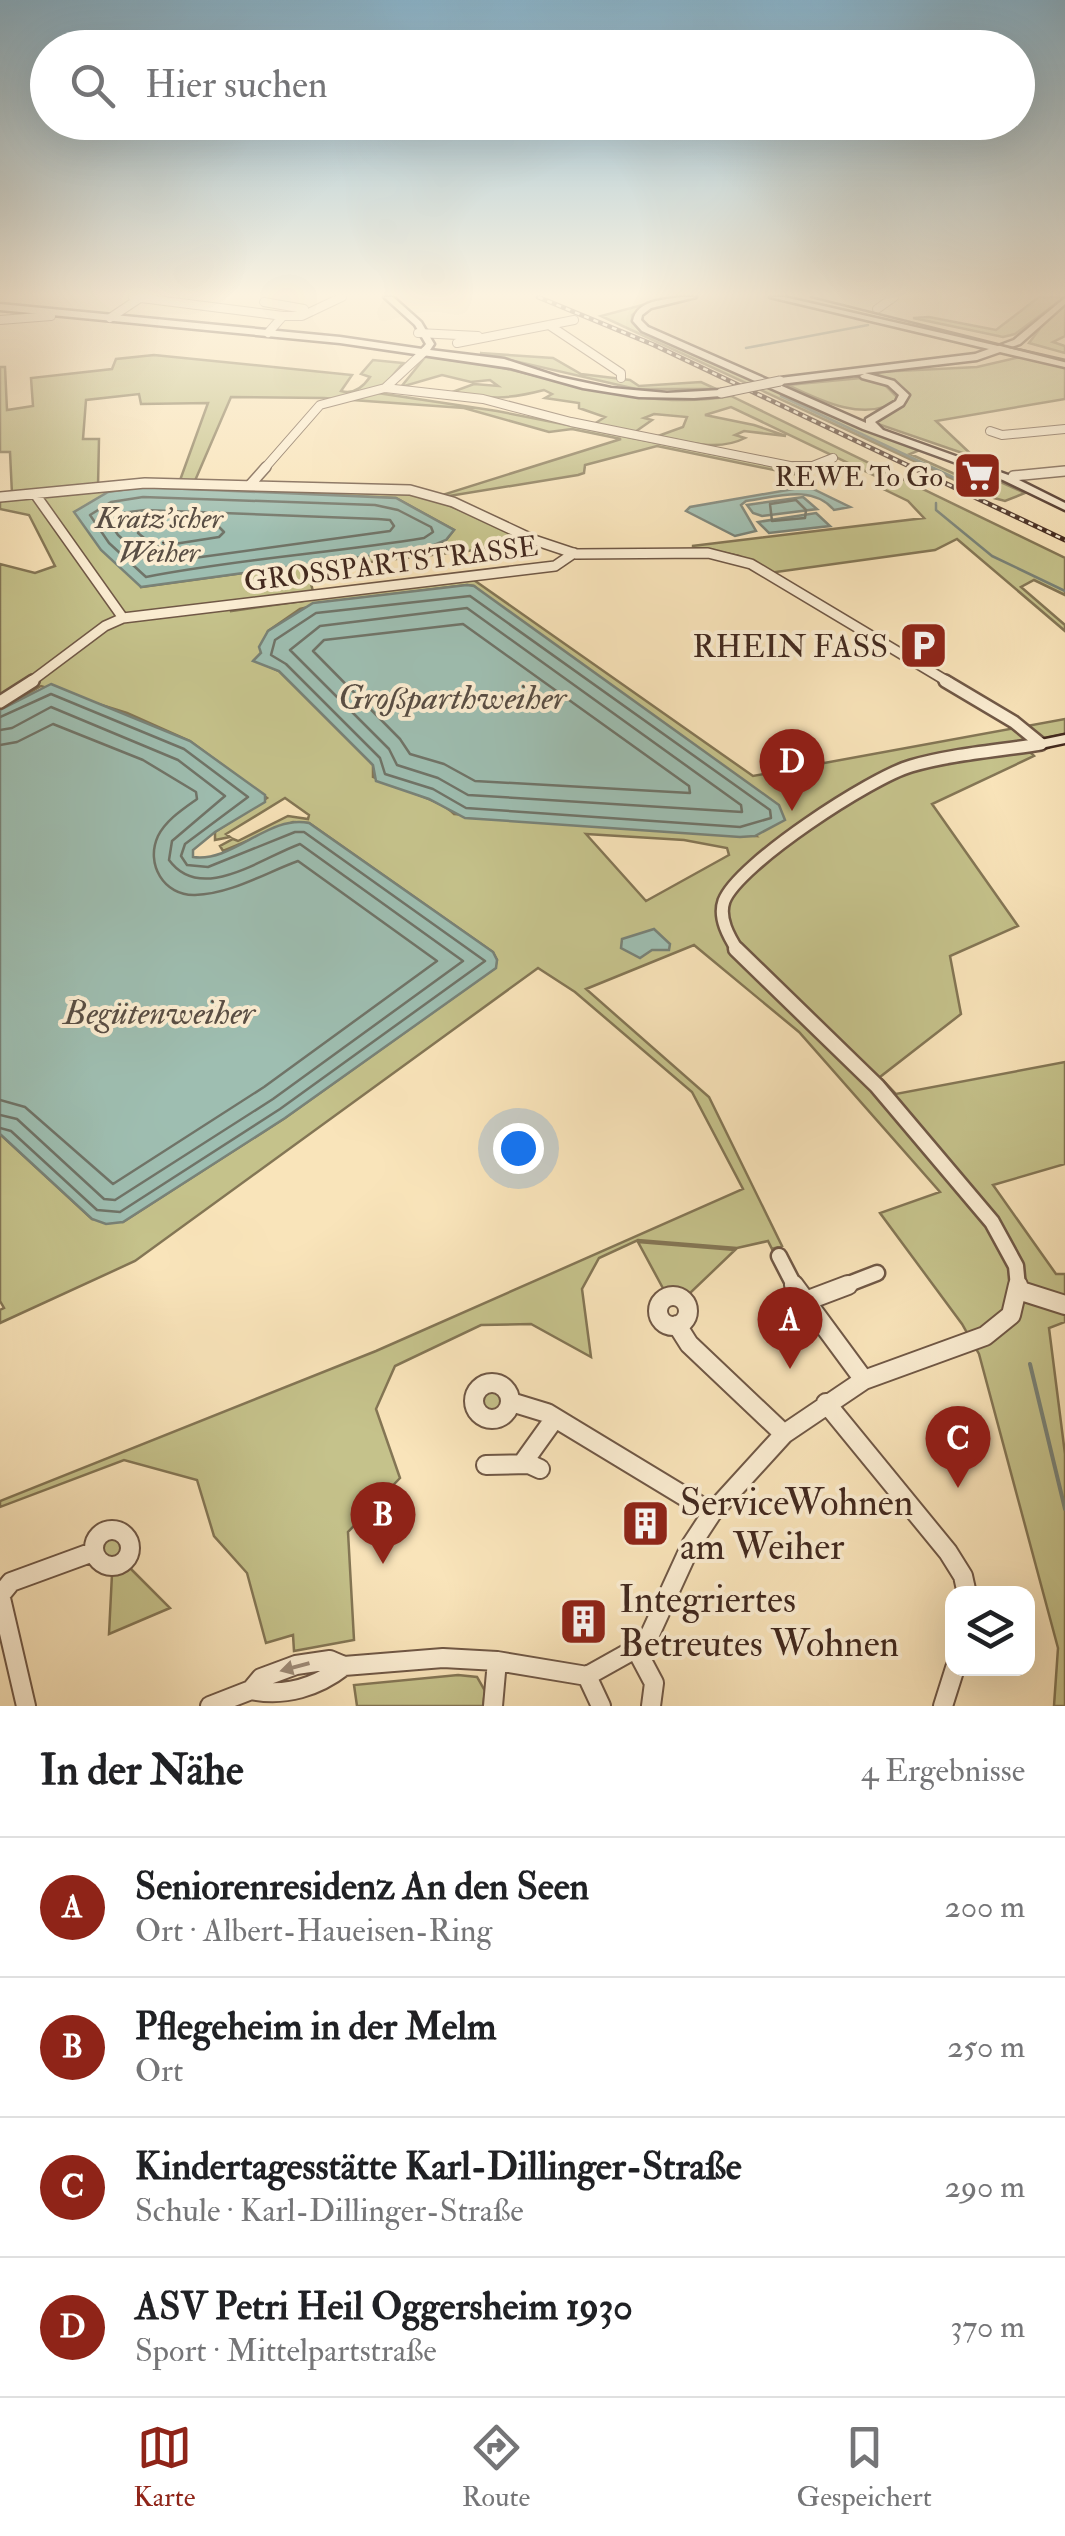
<!DOCTYPE html>
<html lang="de">
<head>
<meta charset="utf-8">
<style>
	body { margin:0; font-family:"IM FELL Double Pica",serif; background:#f6f6f6; color:#202124 }
	.controls { position:absolute; right:30px; bottom:30px; display:grid; overflow:hidden; border-radius:20px; box-shadow:0 10px 40px #0002 }
	.controls button { width:90px; height:90px; display:grid; place-items:center; padding:0; border:0; border-bottom:2px solid #e0e0e0; background:#fff; color:#202124; font:50px sans-serif }
	.you { position:absolute; left:518px; top:1148px; width:35px; height:35px; margin:-25px; border:8px solid #fff; border-radius:50%; background:#1a73e8; box-shadow:0 0 0 15px #1a73e833 }
	.badge { display:grid; place-items:center; width:65px; height:65px; border-radius:50%; background:#8f2418; color:#fff; font-size:32px; font-weight:700 }
	.pin { position:absolute; translate:-50% -82px; filter:drop-shadow(0 2px 5px #0008) }
	.pin::after { content:''; position:absolute; top:52px; width:35px; height:30px; background:inherit; clip-path:polygon(0 0,100% 0,50% 100%) }
	.list { margin:0; padding:0; list-style:none }
	h2 { display:flex; justify-content:space-between; align-items:center; height:130px; margin:0; padding:0 40px; font-size:42px }
	h2 small { font-size:32px; font-weight:400; color:#757577 }
	.list li { display:grid; grid-template-columns:65px 1fr auto; gap:30px; align-items:center; box-sizing:border-box; height:140px; padding:0 40px; border-top:2px solid #e0e0e0 }
	.list b { display:block; font-size:38px; white-space:nowrap }
	.list p { margin:0; font-size:32px; white-space:nowrap; color:#757577 }
	.list em { font-size:32px; font-style:normal; color:#757577 }
	.icon { flex:none; width:55px; height:55px; fill:none; stroke:currentColor; stroke-width:2; stroke-linecap:round; stroke-linejoin:round }
	.map { position:relative; flex:none; width:1065px; height:1706px; overflow:hidden }
	.search { position:absolute; background:#fff; box-shadow:0 10px 40px #0002; left:30px; right:30px; top:30px; height:110px; display:flex; align-items:center; gap:25px; box-sizing:border-box; padding:0 35px; border-radius:55px; color:#757577; font-size:38px }
	.sheet { height:690px; background:#fff }
	nav { display:flex; justify-content:space-around; align-items:center; box-sizing:border-box; height:140px; border-top:2px solid #e0e0e0; background:#fff; font-size:28px; color:#757577 }
	nav a { display:grid; justify-items:center; gap:5px }
	nav .on { color:#8f2418 }
	.map>svg:first-child { display:block }
</style>
</head>
<body>
<div class="map">
<svg width="1065" height="1706" viewBox="0 0 1065 1706">
	<rect width="100%" height="100%" fill="#f9e4ba"/>
	<filter id="stains"><feTurbulence type="fractalNoise" baseFrequency=".002" numOctaves="4"/><feColorMatrix values="0 0 0 0 .2 0 0 0 0 .09 0 0 0 0 .02 0 0 0 .5 -.17"/></filter>
	<radialGradient id="worn" r=".72"><stop offset=".6" stop-color="#630" stop-opacity="0"/><stop offset="1" stop-color="#630" stop-opacity=".3"/></radialGradient>
	<path fill="#c5c28b" stroke="#847655" stroke-width="2.5" fill-rule="evenodd" d="M1039 297H1065L1015 334 1003 337 913 318 929 317 996 330Z
		M1065 302V336L1053 342 1065 346V353L1029 343 1053 311Z
		M646 304 632 315V322L640 330 820 410 922 449 910 454 977 484 994 479 1025 493 1005 501 994 498 601 316Z
		M480 353 553 358 581 374 630 380 639 386 701 382 716 389H636Z
		M154 355 352 375 341 391C354 395 363 387 370 377L361 374 373 360 403 363 378 393 497 411 805 472 798 475 657 446 585 465 584 473 578 475 443 497 439 496 621 439 572 429 549 432 464 408 324 398 231 397 194 483H179L208 403 141 404 139 394 86 400 83 439H99L98 487 420 493 538 543 307 569 314 595 230 607 231 611 303 601 315 595 471 578 753 776 1065 719V734L1040 739 1048 748 1030 752 1034 756 932 804 1018 926 950 956 961 1014 880 1077 896 1094 1065 1062V1164L993 1185 1056 1274H1065V1322L1049 1328 1065 1454V1706H1054L1058 1648 979 1354 962 1324 880 1213 940 1192 799 1032 694 945 586 989 709 1097 782 1246 772 1249 768 1241 737 1248 638 1240 599 1258 582 1289 591 1357 531 1324 481 1325 395 1366 376 1409 400 1478 348 1532 354 1640 294 1651 293 1635 266 1643 247 1573 214 1536 197 1480 124 1460 0 1507V1501L376 1351 743 1189 692 1092 575 992 538 968 135 1261 0 1323V1310L4 1308 0 1301V1134L92 1219 123 1222 285 1118 495 968 497 960 493 952 309 823 293 822 223 851 220 846 233 839 238 841 288 816 308 819 309 815 285 798 226 834 230 837 215 840V832L267 798 190 741 127 713 41 686 0 710V564L35 573 55 566 29 515 0 509V497L12 494 10 452H0V367H5L7 410 33 406 31 378 112 369 116 359ZM142 487 396 498 454 530 446 540 427 548 141 587 108 492ZM467 585 474 586 756 836 454 814C442 800 394 788 373 777V765L279 671 254 660 261 653 268 631 300 609 330 602ZM586 834 684 840 727 848 729 855 646 901Z
		M426 356C452 361 478 363 503 368 579 385 653 410 731 396L1065 558V595L1034 580 1021 587 1065 625V631L957 539 935 550 769 573 739 556 692 546 924 518 908 501 875 485 884 480 731 407 705 415 754 425 786 436 744 431 735 435 745 438C718 452 687 442 658 436L683 427 687 417 654 414 644 418 652 420 635 432 594 424 605 417 579 408V403L545 398 552 394 544 390C506 400 490 399 452 392L474 384 498 386 490 380 471 382 442 375 401 387Z
		M1013 356 1065 366V399L936 421 974 457 872 422 906 402 907 392 889 379 857 373 977 367 1016 358Z
		M861 378 885 385 899 399C867 424 819 400 788 385Z
		M638 1242 735 1250 687 1296 665 1292Z
		M473 1401a18 18 0 1 1 36 0a18 18 0 1 1-36 0Z
		M94 1548a18 18 0 1 1 36 0a18 18 0 1 1-36 0Z
		M128 1566 170 1608 109 1634 112 1574Z
		M458 1675 477 1677 485 1691 483 1706H357L354 1685Z"/>
	<path fill="#9ebeb1" stroke="#798277" stroke-width="2.5" d="M142 487 396 498 454 530 446 540 427 548 141 587 101 550 74 512 108 492Z
		M799 488 813 489 850 507 834 510C812 484 776 497 746 501L741 505 756 531 735 536 686 511 690 507Z
		M803 497 817 509 762 516 753 513 747 505Z
		M816 513 830 526 769 533 758 522Z
		M467 585 474 586 779 805 785 820 755 836 740 837 465 818 429 799 376 781 373 765 279 671 253 661 261 653 259 647 268 631 313 603Z
		M51 684 190 741 265 795V802L215 832 193 850V857C233 863 269 814 309 823L493 952 497 960 496 968 285 1118 123 1222 106 1224 92 1219 0 1134V710Z
		M654 929 670 944 669 950H652L640 958 621 948 622 939Z"/>
	<g fill="none" stroke-linecap="round" stroke-linejoin="round">
		<path stroke="#707468" stroke-width="2.5" d="M143 497 375 505 398 510 431 527 433 532 424 538C332 553 238 559 146 577L109 543 90 515 111 502Z
			M796 500 806 510 805 518 772 521 770 504Z
			M145 510 378 519 390 520 394 526 390 531 150 564 118 535 108 520 114 514Z
			M141 526 219 527 224 532 219 537 155 547 138 533Z
			M470 596 770 810 771 818 740 827 466 808 433 789 385 774 380 758 286 664 271 655 275 640 316 613Z
			M467 608 741 805 742 812 468 795 438 778 397 765 389 749 290 650 320 626Z
			M463 624 689 786 690 793 475 781 444 764 410 754 400 739 313 651 324 640Z
			M0 717 51 694 184 749 248 797 185 844 181 856 187 865 208 867 295 832H304L485 961 280 1109 120 1212 97 1210 11 1131 0 1128
			M0 730 12 728 51 707 178 760 225 796 172 841 169 860C201 904 261 858 300 844L463 961 273 1099 115 1200 104 1199 17 1119 0 1115
			M0 745 17 742 53 724 143 760 196 792 197 799C183 809 166 820 158 836 145 864 164 896 195 895 231 894 265 873 298 861L437 961 264 1087 113 1184 25 1107 0 1100"/>
		<path stroke="#798277" stroke-width="2.5" d="M746 348 868 325
			M781 396 980 490
			M936 503V510L992 556 1065 591"/>
		<path stroke="#798277" stroke-width="4" d="M1030 1364 1065 1509"/>
		<defs>
			<path id="street-far4" d="M133 297 283 316 268 333
				M264 302 304 309
				M877 309 894 297
				M283 316H302L342 297
				M110 318 140 298
				M0 320 51 316
				M549 325 621 373V378
				M418 333 478 336
				M457 343 574 320
				M385 388 483 399 571 422 805 469 833 458
				M990 431 1002 435 1065 429
				M264 469 320 405 385 388 425 351"/>
			<path id="street-far3" d="M793 467H811
				M1013 476 1065 471
				M250 485 266 467
				M35 494 123 618
				M0 497 145 483 410 490 453 502 534 540 576 554 708 553 751 564 950 683
				M29 683 105 626 123 618 555 566 574 553"/>
			<path id="street-far2" d="M945 681 1014 722 1041 744
				M0 702 33 681
				M738 951C729 937 718 918 724 901 738 864 872 777 911 766 952 754 998 751 1041 744"/>
			<path id="street-far1" d="M736 949 877 1086 992 1222 1016 1266 1018 1287
				M779 1256 795 1287
				M841 1287 877 1273"/>
			<path id="street" d="M794 1285 864 1380
				M1018 1290 1065 1305
				M658 1311a15 15 0 1 1 30 0a15 15 0 1 1-30 0Z
				M803 1302 848 1285
				M677 1325 689 1344 784 1434
				M474 1401a18 18 0 1 1 36 0a18 18 0 1 1-36 0Z
				M511 1402 547 1413 712 1513
				M826 1403 948 1552 963 1576 967 1594
				M522 1464 555 1418
				M486 1465 529 1464 540 1469
				M94 1548a18 18 0 1 1 36 0a18 18 0 1 1-36 0Z
				M2 1593 11 1582 93 1552
				M0 1594 26 1706
				M637 1651 654 1683 651 1706
				M587 1676 601 1706
				M251 1690C285 1697 317 1687 344 1666
				M210 1706 251 1690 261 1678 296 1665 330 1660 344 1666 443 1658 497 1661 587 1676 646 1643 691 1545 712 1513 784 1434 864 1380 985 1336 1011 1315 1018 1285
				M493 1706 497 1661
				M943 1706 955 1668"/>
			<path id="secondary" d="M384 297H393L421 322 434 344 430 350 504 359 559 377 611 388 667 393 721 390 726 393 721 396 694 398 639 397 583 388 511 368 340 343 0 310V304L340 337 422 349 426 344 415 325Z
				M681 297H696L651 308 642 315 641 320 648 327 866 423V419L896 401 899 395 888 385 862 378 860 376 864 374 780 384 775 381 780 378 975 354 989 349 770 297H784L998 346 1014 340 1065 298V304L1020 344 1008 348 1065 361V367L1000 352 977 360 865 373 894 381 909 395 903 405 875 422 883 430 1011 476 1065 503V510L1003 480 863 429 642 331 633 321C637 300 663 300 681 297Z
				M1065 735V743L1041 748 1034 744 1036 741Z"/>
		</defs>
		<use href="#street-far4" stroke="#705846" stroke-width="10"/>
		<use href="#street-far3" stroke="#705846" stroke-width="12"/>
		<use href="#street-far2" stroke="#705846" stroke-width="16"/>
		<use href="#street-far1" stroke="#705846" stroke-width="19"/>
		<use href="#street" stroke="#705846" stroke-width="22"/>
		<use href="#secondary" stroke="#42291f" stroke-width="5"/>
		<use href="#street-far4" stroke="#fbedd2" stroke-width="8"/>
		<use href="#street-far3" stroke="#fbedd2" stroke-width="9"/>
		<use href="#street-far2" stroke="#fbedd2" stroke-width="11"/>
		<use href="#street-far1" stroke="#fbedd2" stroke-width="14"/>
		<use href="#street" stroke="#fbedd2" stroke-width="18"/>
		<use href="#secondary" fill="#fbedd2" fill-rule="evenodd"/>
		<path stroke="#42291f" stroke-width="2.5" d="M811 297 1065 361"/>
		<defs>
			<path id="rail" d="M538 297 654 345 1065 540"/>
		</defs>
		<use href="#rail" stroke="#42291f" stroke-width="5"/>
		<use href="#rail" stroke="#fbedd2" stroke-width="2.5" stroke-dasharray="5" stroke-linecap="butt"/>
		<defs>
			<path id="secondary-bridge" d="M721 393 780 381"/>
		</defs>
		<use href="#secondary-bridge" stroke="#42291f" stroke-width="11" stroke-linecap="butt"/>
		<use href="#secondary-bridge" stroke="#fbedd2" stroke-width="9"/>
	</g>
	<defs><path id="oneway-solid" d="M-6-.8H1V-3.2L6.5 0L1 3.2V.8H-6Z" transform="scale(2.5)"/></defs>
	<use fill="#9e8b78" href="#oneway-solid" transform="translate(295 1667) rotate(165)"/>
	<linearGradient id="sky" x2="0" y2="1"><stop stop-color="#8ab8d2"/><stop offset="0.55" stop-color="#fcf3e0"/><stop offset="1" stop-color="#fcf3e0" stop-opacity="0"/></linearGradient>
	<rect width="1065" height="536" fill="url(#sky)"/>
	<defs>
		<symbol id="supermarket-square" viewBox="-11 -11 22 22"><rect x="-9" y="-9" width="18" height="18" rx="4" fill="#8f2418" stroke="#fbedd2"/><path d="M-6-5.5h2.5l.6 2H6L4.5 2H-2.5L-4.4-4H-6ZM-1.5 3.2a1.3 1.3 0 1 0 .1 0ZM3 3.2a1.3 1.3 0 1 0 .1 0Z" fill="#fff"/></symbol>
		<symbol id="parking-square" viewBox="-11 -11 22 22"><rect x="-9" y="-9" width="18" height="18" rx="4" fill="#8f2418" stroke="#fbedd2"/><path d="M-3.5-5.5H1a3.5 3.5 0 0 1 0 7H-1V5.5H-3.5ZM-1-3.4V-.6H.8a1.4 1.4 0 0 0 0-2.8Z" fill="#fff"/></symbol>
		<symbol id="building-square" viewBox="-11 -11 22 22"><rect x="-9" y="-9" width="18" height="18" rx="4" fill="#8f2418" stroke="#fbedd2"/><path d="M-4-6H4V6H1V3H-1V6H-4ZM-2.5-4.3h1.7v1.8h-1.7ZM.8-4.3h1.7v1.8H.8ZM-2.5-1h1.7V.8h-1.7ZM.8-1h1.7V.8H.8Z" fill="#fff"/></symbol>
	</defs>
	<g fill-rule="evenodd">
		<use href="#supermarket-square" x="950" y="448" width="55" height="55"/>
		<use href="#parking-square" x="896" y="618" width="55" height="55"/>
		<use href="#building-square" x="618" y="1496" width="55" height="55"/>
		<use href="#building-square" x="556" y="1594" width="55" height="55"/>
	</g>
	<g text-anchor="middle" stroke-width="8" stroke-linejoin="round" paint-order="stroke">
		<g font-size="28" fill="#42291f" stroke="#fbedd2" text-anchor="end">
			<text x="943" y="486">REWE To Go</text>
		</g>
		<g font-size="28" fill="#42291f" stroke="#fbedd2">
			<text transform="translate(391 563) rotate(-7)" y="10">GROSSPARTSTRASSE</text>
		</g>
		<g font-size="30" font-style="italic" fill="#594e44" stroke="#fbedd2">
			<text x="159" y="528">Kratz'scher<tspan x="159" dy="34">Weiher</tspan></text>
		</g>
		<g font-size="32" fill="#42291f" stroke="#fbedd2" text-anchor="end">
			<text x="888" y="657">RHEIN FASS</text>
		</g>
		<g font-size="35" font-style="italic" fill="#594e44" stroke="#fbedd2">
			<text x="452" y="709">Großparthweiher</text>
			<text x="159" y="1024">Begütenweiher</text>
		</g>
		<g font-size="38" fill="#42291f" stroke="#fbedd2" text-anchor="start">
			<text x="680" y="1515">ServiceWohnen<tspan x="680" dy="44">am Weiher</tspan></text>
			<text x="619" y="1612">Integriertes<tspan x="619" dy="44">Betreutes Wohnen</tspan></text>
		</g>
	</g>
	<rect width="100%" height="100%" filter="url(#stains)"/>
	<rect width="100%" height="100%" fill="url(#worn)"/>
</svg>
<div class="controls">
<button><svg class="icon" aria-label="layers" viewBox="0 0 24 24"><path d="M12 4l9 5-9 5-9-5zM3 14l9 5 9-5"/></svg></button>
</div>
<div class="you"></div>
<div class="pin badge" style="left:790px;top:1369px">A</div>
<div class="pin badge" style="left:383px;top:1564px">B</div>
<div class="pin badge" style="left:958px;top:1488px">C</div>
<div class="pin badge" style="left:792px;top:811px">D</div>
<div class="search"><svg class="icon" aria-label="search" viewBox="0 0 24 24"><circle cx="10" cy="10" r="6"/><path d="M15 15l6 6"/></svg>Hier suchen</div>
</div>
<section class="sheet">
<h2>In der Nähe<small>4 Ergebnisse</small></h2>
<ul class="list">
<li><span class="badge">A</span><div><b>Seniorenresidenz An den Seen</b><p>Ort · Albert-Haueisen-Ring</p></div><em>200 m</em></li>
<li><span class="badge">B</span><div><b>Pflegeheim in der Melm</b><p>Ort</p></div><em>250 m</em></li>
<li><span class="badge">C</span><div><b>Kindertagesstätte Karl-Dillinger-Straße</b><p>Schule · Karl-Dillinger-Straße</p></div><em>290 m</em></li>
<li><span class="badge">D</span><div><b>ASV Petri Heil Oggersheim 1930</b><p>Sport · Mittelpartstraße</p></div><em>370 m</em></li>
</ul>
</section>
<nav>
<a class="on"><svg class="icon" aria-label="map" viewBox="0 0 24 24"><path d="M3 6l6-2 6 2 6-2v14l-6 2-6-2-6 2zM9 4v14M15 6v14"/></svg>Karte</a>
<a><svg class="icon" aria-label="directions" viewBox="0 0 24 24"><path d="M12 3l9 9-9 9-9-9zM9 14v-3h6M13 9l2 2-2 2"/></svg>Route</a>
<a><svg class="icon" aria-label="saved" viewBox="0 0 24 24"><path d="M7 4h10v16l-5-4-5 4z"/></svg>Gespeichert</a>
</nav>
</body>
</html>
